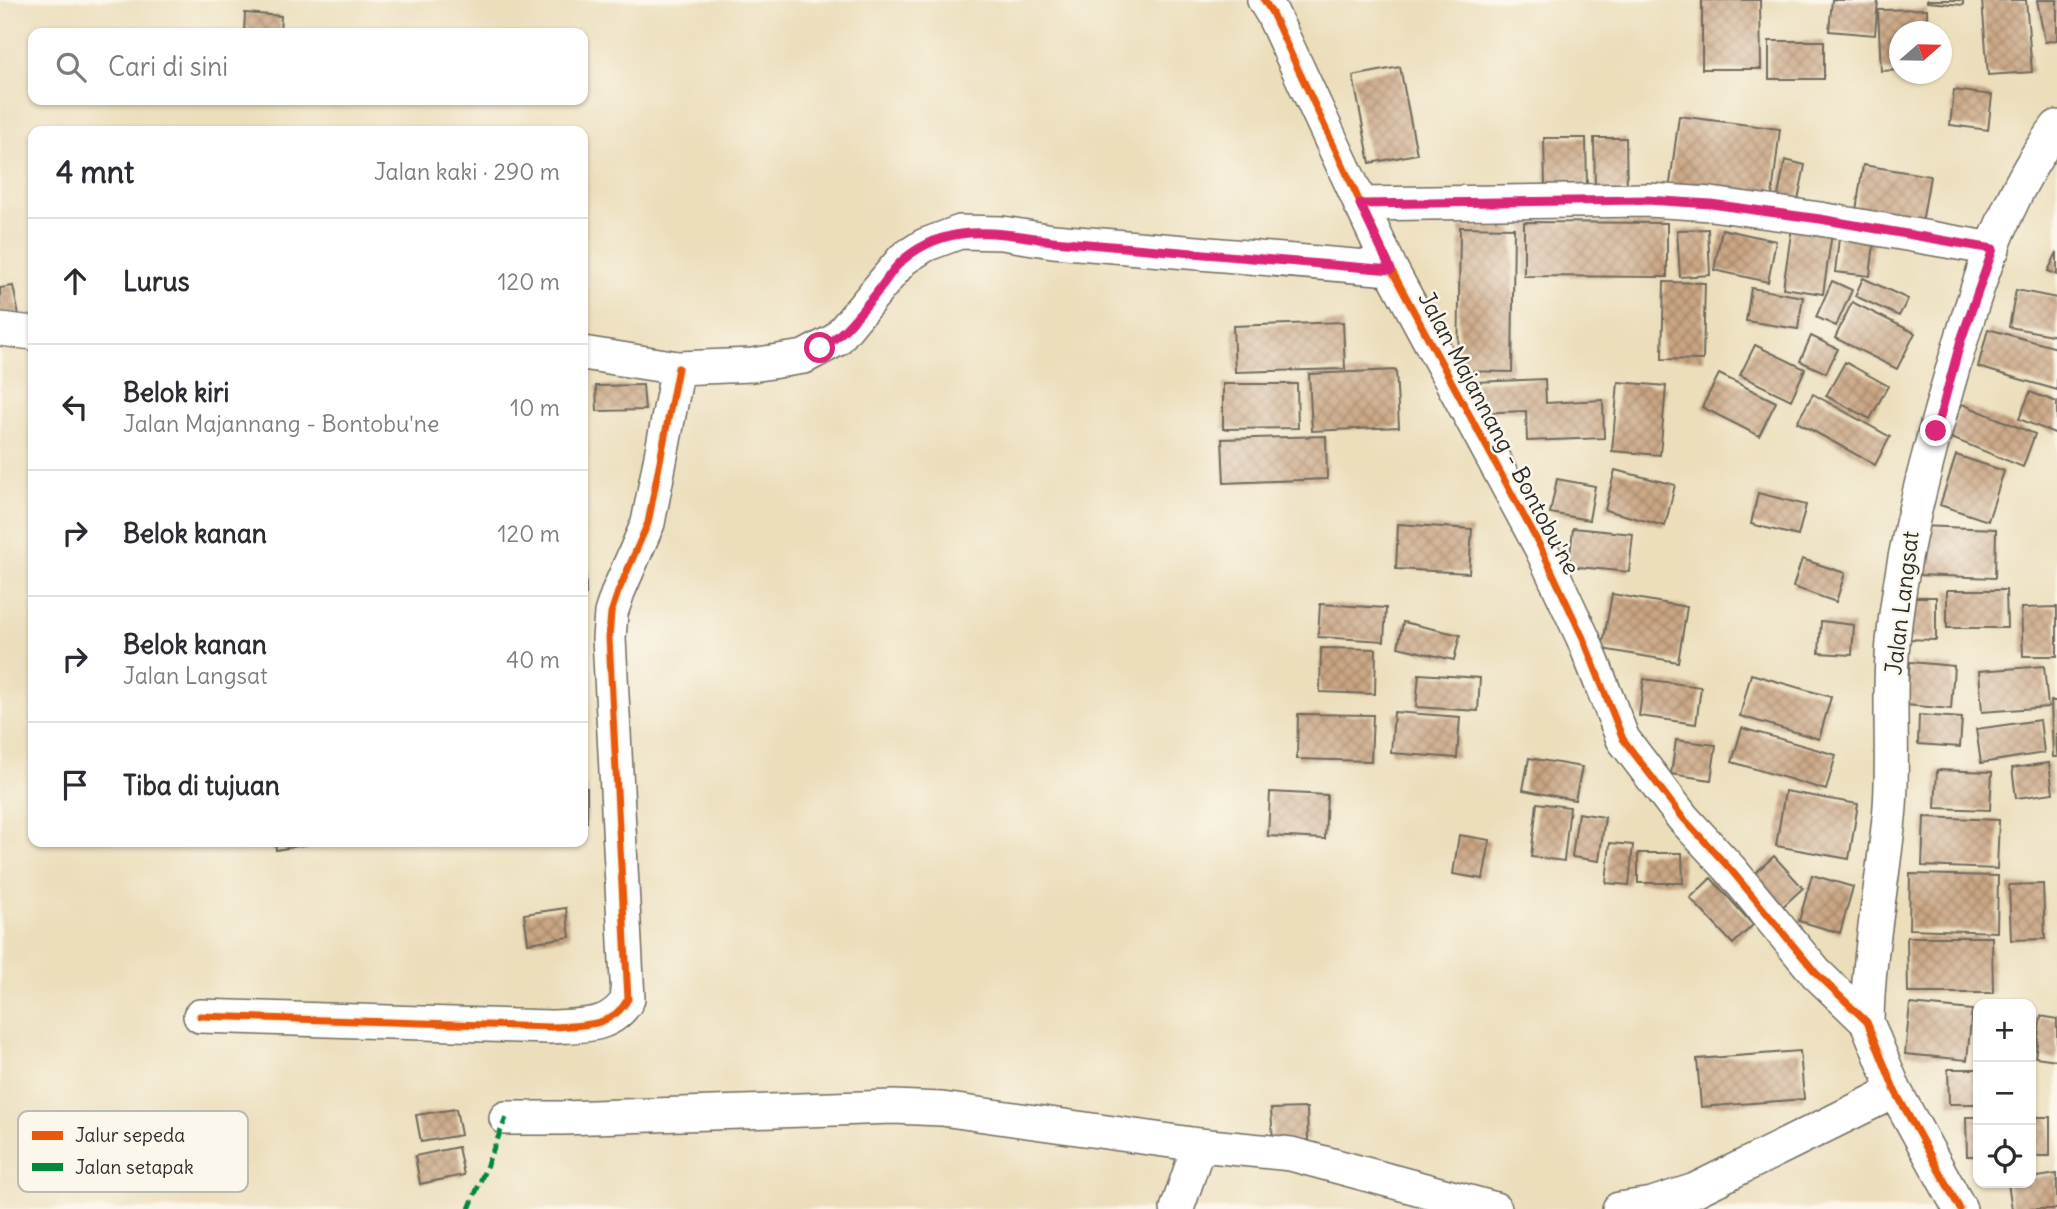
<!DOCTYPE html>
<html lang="id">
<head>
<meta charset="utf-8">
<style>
	body { margin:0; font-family:Delius,sans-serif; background:#f7f7f7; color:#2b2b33 }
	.controls { position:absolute; right:21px; bottom:21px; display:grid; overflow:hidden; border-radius:14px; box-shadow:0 2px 5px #0004 }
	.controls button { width:63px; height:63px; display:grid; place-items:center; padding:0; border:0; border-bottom:2px solid #e1e1e2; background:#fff; color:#2b2b33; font:35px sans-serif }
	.compass { position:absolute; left:1889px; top:21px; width:63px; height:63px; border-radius:50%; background:#fff; box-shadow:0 2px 5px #0004; rotate:70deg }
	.stop { position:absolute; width:21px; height:21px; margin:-16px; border:5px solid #db2777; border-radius:50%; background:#fff }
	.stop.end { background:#db2777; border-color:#fff; box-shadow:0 2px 7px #0008 }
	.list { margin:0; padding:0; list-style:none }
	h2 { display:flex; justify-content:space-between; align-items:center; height:91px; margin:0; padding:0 28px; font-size:30px }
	h2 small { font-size:23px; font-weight:400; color:#7c7c81 }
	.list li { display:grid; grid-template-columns:46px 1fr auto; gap:21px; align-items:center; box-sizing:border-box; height:126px; padding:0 28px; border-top:2px solid #e1e1e2 }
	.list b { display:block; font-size:26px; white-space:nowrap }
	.list p { margin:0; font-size:23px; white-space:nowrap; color:#7c7c81 }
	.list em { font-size:23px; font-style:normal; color:#7c7c81 }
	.icon { flex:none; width:38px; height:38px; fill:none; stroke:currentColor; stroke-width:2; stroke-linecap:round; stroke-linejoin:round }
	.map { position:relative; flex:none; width:2057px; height:1209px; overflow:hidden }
	.search { position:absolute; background:#fff; box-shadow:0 2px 5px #0004; left:28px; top:28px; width:560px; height:77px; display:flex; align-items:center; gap:18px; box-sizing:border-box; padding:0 24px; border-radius:14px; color:#7c7c81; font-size:26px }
	.panel { position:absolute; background:#fff; box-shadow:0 2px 5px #0004; left:28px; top:126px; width:560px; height:721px; border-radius:14px }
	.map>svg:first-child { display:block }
</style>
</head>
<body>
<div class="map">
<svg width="2057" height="1209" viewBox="0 0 2057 1209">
	<defs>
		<pattern id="building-cross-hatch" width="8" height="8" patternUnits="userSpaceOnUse" patternTransform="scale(1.75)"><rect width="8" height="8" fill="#caa583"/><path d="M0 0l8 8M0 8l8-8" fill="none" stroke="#a4876b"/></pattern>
	</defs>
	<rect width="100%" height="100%" fill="#fbf7ec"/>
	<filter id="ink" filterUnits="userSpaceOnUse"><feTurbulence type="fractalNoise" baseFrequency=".0143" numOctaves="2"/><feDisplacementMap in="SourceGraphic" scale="14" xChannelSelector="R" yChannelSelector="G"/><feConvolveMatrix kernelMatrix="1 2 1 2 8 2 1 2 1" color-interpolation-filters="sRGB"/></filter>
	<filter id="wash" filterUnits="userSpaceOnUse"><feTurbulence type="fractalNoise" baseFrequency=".00686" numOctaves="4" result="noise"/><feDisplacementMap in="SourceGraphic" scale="28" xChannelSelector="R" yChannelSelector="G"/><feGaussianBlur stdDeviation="1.57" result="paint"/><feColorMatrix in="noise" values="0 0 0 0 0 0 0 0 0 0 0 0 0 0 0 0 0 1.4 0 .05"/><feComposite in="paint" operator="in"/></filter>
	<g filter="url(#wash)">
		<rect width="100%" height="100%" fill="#ecdebb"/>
		<g id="blocks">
			<path fill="url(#building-cross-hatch)" d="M1702 0H1760L1761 69H1702Z
				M1832 0H1878L1875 35 1829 31Z
				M1927 0H1963V5L1927 2Z
				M1982 0H2026L2032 72 1988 75Z
				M2037 0H2057V40L2045 42Z
				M1927 9V32H1899V70L1881 71 1878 10Z
				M245 13 281 16 280 33H244Z
				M1769 41H1824V79H1769Z
				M1400 67 1417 154 1370 163 1353 76Z
				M1954 90 1992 95 1988 130 1950 125Z
				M1679 116 1780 129 1771 204 1669 191Z
				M1544 138H1586L1587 187H1545Z
				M1594 138H1626L1627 191H1595Z
				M1785 160 1805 165 1797 205 1777 201Z
				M1863 165 1930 176 1921 229 1855 217Z
				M1524 222 1667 223V277L1524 276Z
				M1460 227 1514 228 1512 372 1458 371Z
				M1792 227 1832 233 1823 294 1783 288Z
				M1708 229 1710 275 1680 277 1677 230Z
				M1722 229 1776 241 1768 282 1714 270Z
				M1840 230 1875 235 1870 276 1835 272Z
				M2057 252V275L2048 271Z
				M1863 278 1908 299 1899 316 1855 296Z
				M1832 281 1852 290 1836 326 1816 317Z
				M1664 282 1705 283 1703 360 1662 359Z
				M13 286 20 320 0 324V288Z
				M1751 288 1803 297 1798 329 1746 321Z
				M2016 290 2057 298V336L2009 327Z
				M1852 302 1915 333 1897 369 1835 338Z
				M1343 322 1345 369 1235 372 1233 326Z
				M1988 329 2057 348V390L1978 367Z
				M1811 336 1838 349 1826 373 1800 361Z
				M1755 345 1805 369 1791 400 1740 375Z
				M1845 362 1888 386 1870 419 1826 396Z
				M1396 370 1399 427 1312 431 1309 374Z
				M1719 374 1776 402 1759 436 1702 407Z
				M1545 379 1546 403 1603 400 1604 438 1527 441 1526 411 1476 413 1475 382Z
				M1618 382 1666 386 1660 455 1612 451Z
				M1223 384H1297L1298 428 1223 429Z
				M643 385 645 410 597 411 596 386Z
				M2030 392 2057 402V434L2019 419Z
				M1813 394 1890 437 1875 465 1797 422Z
				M1962 404 2035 434 2023 467 1949 437Z
				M1326 436 1327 479 1224 483 1222 439Z
				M1956 455 2004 471 1988 521 1940 505Z
				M1615 470 1675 485 1665 526 1605 510Z
				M1557 479 1595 486 1589 520 1550 513Z
				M1758 493 1806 505 1798 536 1751 524Z
				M1398 524 1472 529 1469 573 1396 569Z
				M1919 526 1996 529 1995 578 1917 575Z
				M1573 528 1633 534 1629 572 1569 566Z
				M583 555H585L586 594H583Z
				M1802 559 1845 573 1836 602 1793 587Z
				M1947 590H2006L2007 628H1947Z
				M1612 594 1687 607 1678 662 1602 649Z
				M1904 597H1936V640L1904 639Z
				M1320 604 1386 608 1384 641 1318 637Z
				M2057 607V656H2023L2021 608Z
				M1821 621 1854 625 1852 655 1819 653Z
				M1403 622 1460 635 1454 660 1398 647Z
				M1321 648 1376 649 1375 694 1320 692Z
				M1910 662 1954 666 1951 709 1906 705Z
				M2044 666 2048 707 1982 712 1979 671Z
				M1419 674 1480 678 1478 711 1416 707Z
				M1751 674 1831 697 1819 739 1740 716Z
				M1644 679 1701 687 1696 724 1639 716Z
				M2051 701H2057V757H2053Z
				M1394 712 1460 717 1457 758 1391 753Z
				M1298 714 1373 715 1371 761 1297 759Z
				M1919 715 1962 718 1960 747 1918 744Z
				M2040 720 2044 753 1981 763 1976 729Z
				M1742 728 1836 755 1826 790 1732 762Z
				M1676 740 1716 745 1711 780 1671 774Z
				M1529 758 1582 767 1575 800 1523 790Z
				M2049 763 2053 793 2016 798 2012 768Z
				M1937 770 1992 772 1990 810 1935 808Z
				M583 788H587V822H583Z
				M1785 791 1858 804 1849 859 1776 846Z
				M1270 792 1327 795 1325 839 1268 836Z
				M1537 803 1570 807 1564 861 1531 857Z
				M1578 813 1605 817 1599 861 1572 857Z
				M1924 817 1999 820 1997 869 1922 866Z
				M1459 835 1490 840 1483 879 1453 874Z
				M275 842H316V843L276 850Z
				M1610 843 1633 845 1629 885 1606 883Z
				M1638 853H1682L1683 883H1638Z
				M1774 856 1803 888 1779 910 1750 878Z
				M1910 874 1998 876 1997 932 1909 929Z
				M1812 875 1853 887 1840 933 1799 921Z
				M1711 878 1753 925 1733 944 1690 898Z
				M2043 884 2045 939 2011 940 2009 885Z
				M566 908 570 937 528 943 524 914Z
				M1907 937H1992L1993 993H1908Z
				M1910 1004 1972 1010 1967 1060 1905 1054Z
				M2041 1016 2057 1019V1060L2035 1057Z
				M1800 1051 1804 1099 1701 1107 1697 1059Z
				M1948 1069H1978V1104H1949Z
				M1307 1108 1308 1140 1273 1142 1271 1109Z
				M456 1109 461 1135 421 1142 416 1115Z
				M1966 1117H1978V1156H1967Z
				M2031 1117H2050V1156H2031Z
				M458 1147 464 1175 420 1184 415 1156Z
				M2057 1174V1209H2012L2008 1183H2031V1178Z"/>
		</g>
	</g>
	<g filter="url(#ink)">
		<use href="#blocks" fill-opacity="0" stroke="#6f6a5d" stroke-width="2"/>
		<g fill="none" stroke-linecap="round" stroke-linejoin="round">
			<defs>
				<path id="minor" d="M1264 0 1272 13 1391 269 1541 548 1583 638 1623 739 1683 818 1731 870 1816 973 1867 1022 1895 1091 1960 1209
					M1360 204 1648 200 1711 204 1820 219 1993 249
					M0 329 33 333
					M583 353 678 368 752 365 804 357 836 340 903 259 925 245 960 232 1002 233 1053 241 1391 269
					M200 1016 550 1027C581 1025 611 1029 628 999L609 638 611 613 618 592 648 523 678 368
					M1867 1022C1868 950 1884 879 1890 807 1894 752 1888 697 1893 642 1900 563 1920 486 1941 410 1966 320 1999 201 2057 127
					M506 1118H563L893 1107 942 1109 1199 1145 1291 1154 1495 1209
					M1177 1209 1199 1145
					M1619 1209 1652 1204 1695 1190 1895 1091"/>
			</defs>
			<use href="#minor" stroke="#6f6a5d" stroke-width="36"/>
			<use href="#minor" stroke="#fff" stroke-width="33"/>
			<path stroke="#00873e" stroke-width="5" stroke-dasharray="10 5" stroke-linecap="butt" d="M469 1209 506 1118"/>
			<defs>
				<path id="cycleway" d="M1264 0 1272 13 1391 269 1541 548 1583 638 1623 739 1683 818 1731 870 1816 973 1867 1022 1895 1091 1960 1209
					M200 1016 550 1027C581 1025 611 1029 628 999L609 638 611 613 618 592 648 523 678 368"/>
			</defs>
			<use href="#cycleway" stroke="#fbf7ec" stroke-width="11"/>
			<use href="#cycleway" stroke="#e8590c" stroke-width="7"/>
		</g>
	</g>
	<g fill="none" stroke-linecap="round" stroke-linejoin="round" filter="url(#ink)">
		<path stroke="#db2777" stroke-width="9" d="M820 348C842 337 855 318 870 301 882 288 891 269 904 259 950 221 1000 233 1053 241L1391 270 1360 204 1647 200 1711 204 1820 219 1993 249 1961 340 1936 431"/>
	</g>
	<g text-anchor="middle" stroke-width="5" stroke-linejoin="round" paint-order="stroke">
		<g font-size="23" fill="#2b2b2b" stroke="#fbf7ec">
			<text transform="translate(1499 433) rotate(62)" y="8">Jalan Majannang - Bontobu'ne</text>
			<text transform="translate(1902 603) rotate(-83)" y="8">Jalan Langsat</text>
		</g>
	</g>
	<rect x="18" y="1111" width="230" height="81" rx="10" fill="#fbf7ec" stroke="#bdbab2" stroke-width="2"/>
	<rect x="32" y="1131" width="31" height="9" fill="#e8590c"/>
	<rect x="32" y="1163" width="31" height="8" fill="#00873e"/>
	<g font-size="19" fill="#2b2b2b">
		<text x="75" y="1142">Jalur sepeda</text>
		<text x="75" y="1174">Jalan setapak</text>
	</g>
</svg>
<div class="controls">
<button>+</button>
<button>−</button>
<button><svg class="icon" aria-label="locate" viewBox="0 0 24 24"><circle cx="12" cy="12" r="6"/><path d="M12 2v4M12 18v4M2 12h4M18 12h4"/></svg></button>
</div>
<svg class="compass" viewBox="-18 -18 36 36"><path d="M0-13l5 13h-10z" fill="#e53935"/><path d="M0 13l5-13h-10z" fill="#7c7c81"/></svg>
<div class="stop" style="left:820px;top:348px"></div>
<div class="stop end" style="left:1936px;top:431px"></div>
<div class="search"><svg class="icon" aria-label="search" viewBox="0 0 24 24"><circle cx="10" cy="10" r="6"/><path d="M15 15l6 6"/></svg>Cari di sini</div>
<section class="panel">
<h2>4 mnt<small>Jalan kaki · 290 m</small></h2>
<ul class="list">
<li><svg class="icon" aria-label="ahead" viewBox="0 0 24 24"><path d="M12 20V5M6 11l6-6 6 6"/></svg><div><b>Lurus</b></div><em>120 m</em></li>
<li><svg class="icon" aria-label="left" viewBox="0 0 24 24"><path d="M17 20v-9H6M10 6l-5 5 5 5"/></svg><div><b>Belok kiri</b><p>Jalan Majannang - Bontobu'ne</p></div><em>10 m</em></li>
<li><svg class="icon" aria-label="right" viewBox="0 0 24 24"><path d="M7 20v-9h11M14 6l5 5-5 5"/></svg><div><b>Belok kanan</b></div><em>120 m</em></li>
<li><svg class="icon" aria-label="right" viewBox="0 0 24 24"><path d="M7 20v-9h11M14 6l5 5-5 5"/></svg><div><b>Belok kanan</b><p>Jalan Langsat</p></div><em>40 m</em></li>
<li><svg class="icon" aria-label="arrive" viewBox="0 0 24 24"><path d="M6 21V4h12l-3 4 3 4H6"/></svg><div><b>Tiba di tujuan</b></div></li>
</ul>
</section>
</div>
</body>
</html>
